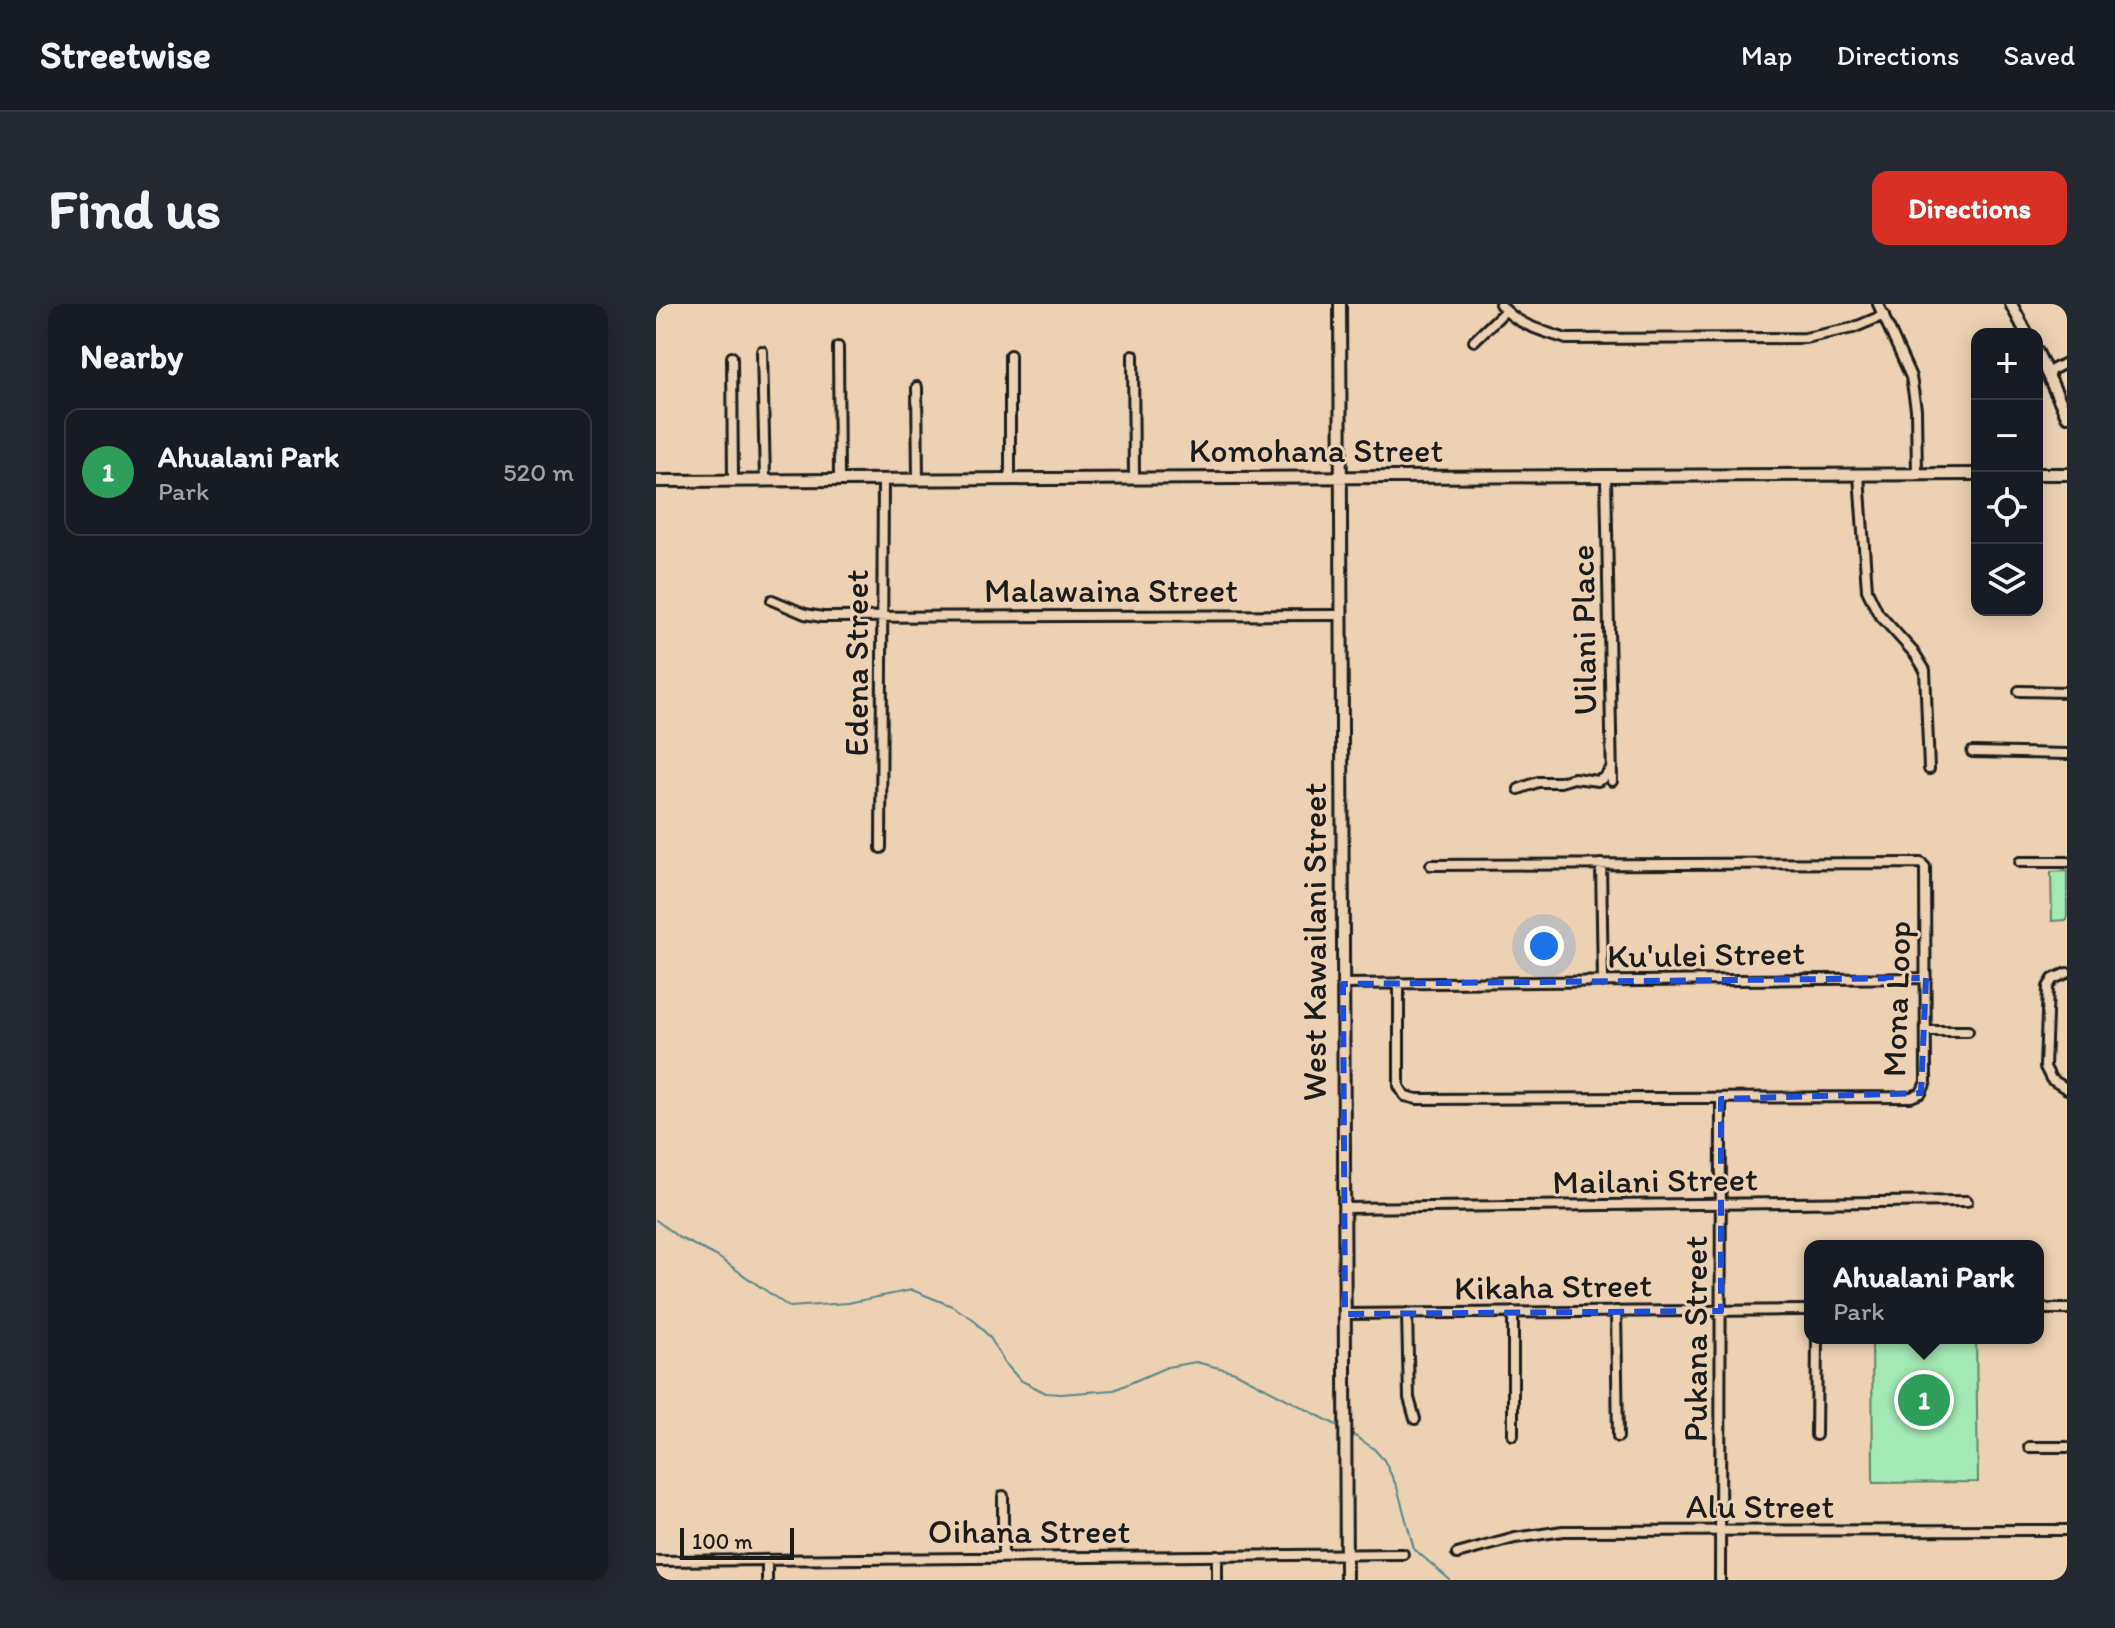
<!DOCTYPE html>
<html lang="en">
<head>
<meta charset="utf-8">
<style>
	body { margin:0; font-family:Itim,sans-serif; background:#242831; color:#f1f3f6 }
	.controls { position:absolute; right:24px; top:24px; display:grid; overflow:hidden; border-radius:16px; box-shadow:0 4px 20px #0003 }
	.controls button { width:72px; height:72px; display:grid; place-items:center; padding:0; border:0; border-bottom:2px solid #363941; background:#171b24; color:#f1f3f6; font:40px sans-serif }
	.scale { position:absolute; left:24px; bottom:20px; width:114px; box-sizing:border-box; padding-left:8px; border:4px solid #1c1c1c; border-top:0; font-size:22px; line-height:28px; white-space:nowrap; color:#1c1c1c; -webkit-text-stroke:6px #ecd2b3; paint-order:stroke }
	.you { position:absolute; left:888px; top:642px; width:28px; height:28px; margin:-20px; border:6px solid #fff; border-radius:50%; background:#1a73e8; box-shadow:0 0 0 12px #1a73e833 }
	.badge { display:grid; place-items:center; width:52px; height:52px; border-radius:50%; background:#d93025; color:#fff; font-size:26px; font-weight:700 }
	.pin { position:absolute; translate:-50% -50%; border:4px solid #fff; box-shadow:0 2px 8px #0006 }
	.popup { position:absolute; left:1148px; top:936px; width:240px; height:104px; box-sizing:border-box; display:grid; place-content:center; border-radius:16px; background:#171b24; filter:drop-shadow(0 2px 6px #0005); font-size:26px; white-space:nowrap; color:#9ea1a6 }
	.popup b { font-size:30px; color:#f1f3f6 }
	.popup::after { content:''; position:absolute; left:50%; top:100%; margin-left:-16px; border:16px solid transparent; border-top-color:#171b24 }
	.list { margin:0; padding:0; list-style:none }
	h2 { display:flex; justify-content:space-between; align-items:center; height:104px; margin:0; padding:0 32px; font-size:34px }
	h2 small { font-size:26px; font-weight:400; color:#9ea1a6 }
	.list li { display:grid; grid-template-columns:52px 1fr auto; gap:24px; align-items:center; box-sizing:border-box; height:128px; margin:0 16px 16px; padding:0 16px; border:2px solid #363941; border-radius:16px }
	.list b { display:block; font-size:30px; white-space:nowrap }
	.list p { margin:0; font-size:26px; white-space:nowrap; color:#9ea1a6 }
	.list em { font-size:26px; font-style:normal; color:#9ea1a6 }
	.icon { flex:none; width:44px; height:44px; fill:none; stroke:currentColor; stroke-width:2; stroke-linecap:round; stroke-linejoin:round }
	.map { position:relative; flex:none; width:1411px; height:1276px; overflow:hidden; border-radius:16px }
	header { display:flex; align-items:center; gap:48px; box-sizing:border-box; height:112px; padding:0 40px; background:#171b24; border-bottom:2px solid #363941 }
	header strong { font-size:38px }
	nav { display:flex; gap:44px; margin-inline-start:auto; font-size:28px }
	.intro { display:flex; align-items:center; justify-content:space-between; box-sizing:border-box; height:192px; padding:0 48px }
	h1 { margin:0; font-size:56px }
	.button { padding:20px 36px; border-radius:16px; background:#d93025; color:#fff; font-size:28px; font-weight:700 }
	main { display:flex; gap:48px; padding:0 48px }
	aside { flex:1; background:#171b24; border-radius:16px; box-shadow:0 4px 20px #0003 }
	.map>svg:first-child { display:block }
</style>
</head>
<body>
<header>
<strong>Streetwise</strong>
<nav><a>Map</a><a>Directions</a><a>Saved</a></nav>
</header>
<div class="intro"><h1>Find us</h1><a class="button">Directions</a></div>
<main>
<aside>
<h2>Nearby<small></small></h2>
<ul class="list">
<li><span class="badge" style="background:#2e9e5b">1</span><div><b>Ahualani Park</b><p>Park</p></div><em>520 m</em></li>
</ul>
</aside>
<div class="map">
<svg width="1411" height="1276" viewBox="0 0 1411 1276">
	<rect width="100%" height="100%" fill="#ecd2b3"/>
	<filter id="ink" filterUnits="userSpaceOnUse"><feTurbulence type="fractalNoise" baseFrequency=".0125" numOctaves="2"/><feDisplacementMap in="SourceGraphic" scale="16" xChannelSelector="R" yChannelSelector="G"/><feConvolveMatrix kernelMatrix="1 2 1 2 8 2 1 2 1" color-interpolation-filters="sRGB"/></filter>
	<g filter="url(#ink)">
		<path fill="#a3e9b6" stroke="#608269" stroke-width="2" d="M1411 567V616L1396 617 1395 568Z
			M1216 1034H1320L1322 1178 1217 1179Z"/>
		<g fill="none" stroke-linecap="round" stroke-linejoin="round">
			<path stroke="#56858d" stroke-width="2" d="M0 916 22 933 62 953 133 1003 192 999 256 986 296 1002 317 1015 335 1035 348 1058 364 1076 390 1089 405 1090 458 1086 511 1063 540 1058 579 1068 684 1123
				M693 1128 717 1144 728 1156 741 1183 758 1245 794 1276"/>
			<defs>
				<path id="minor" d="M844 0C860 21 887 27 910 35L1149 34 1197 24 1228 11
					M1222 0 1255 73 1260 105 1261 170
					M818 37 849 7
					M182 43 183 175
					M106 47 109 176
					M354 51V175
					M477 51 478 174
					M76 53 77 176
					M1392 68 1411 58
					M261 83 262 175
					M1203 171 1211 286 1222 309 1259 350 1269 366 1273 465
					M950 173 956 477
					M116 296 149 310 166 313 684 311
					M1363 387 1411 388
					M1316 448 1411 450
					M863 485 882 478H904L918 474 942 477 949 473 956 463
					M225 544 227 175
					M1364 558H1411
					M945 560 947 678
					M1411 669 1397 675 1392 683 1389 763 1395 775 1411 785
					M743 679V782L749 792 761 795 1255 793 1265 789 1270 778 1269 563 1265 559 775 561
					M687 680 1270 674
					M1270 727H1312
					M688 904 1311 897
					M1382 1005H1411
					M960 1007 962 1133
					M857 1008V1131
					M751 1009 753 1094 759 1115
					M689 1010 1154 1006
					M1160 1131 1161 1034
					M1373 1143H1411
					M347 1192V1253
					M801 1250 859 1234 907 1227 1411 1226
					M111 1256V1276
					M0 1257 747 1250
					M561 1276V1251
					M1064 1276 1065 795"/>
				<path id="tertiary" d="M684 0 690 1276
					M1355 0 1371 30
					M1381 48 1411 112
					M1381 170H1411
					M0 177 1321 170"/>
			</defs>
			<use href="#minor" stroke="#1c1c1c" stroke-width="14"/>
			<use href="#tertiary" stroke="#1c1c1c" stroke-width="16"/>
			<use href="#minor" stroke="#ecd2b3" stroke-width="8"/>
			<use href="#tertiary" stroke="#ecd2b3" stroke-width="10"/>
		</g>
	</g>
	<path fill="none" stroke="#1d4ed8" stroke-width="6" stroke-dasharray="16 10" stroke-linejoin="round" d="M1270 674 1265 789 1065 795V1007L689 1010 687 680Z"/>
	<g text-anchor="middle" stroke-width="6" stroke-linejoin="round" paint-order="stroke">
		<g font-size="34" fill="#1c1c1c" stroke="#ecd2b3">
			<text x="660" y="158">Komohana Street</text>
			<text x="455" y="298">Malawaina Street</text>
			<text transform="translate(927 326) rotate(-91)" y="12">Uilani Place</text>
			<text transform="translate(200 359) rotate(-90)" y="12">Edena Street</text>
			<text transform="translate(658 638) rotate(-90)" y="12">West Kawailani Street</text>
			<text transform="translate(1050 650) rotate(-1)" y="12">Ku'ulei Street</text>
			<text transform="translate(1240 695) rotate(-88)" y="12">Mona Loop</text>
			<text transform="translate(999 876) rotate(-1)" y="12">Mailani Street</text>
			<text transform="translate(897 982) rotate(-1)" y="12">Kikaha Street</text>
			<text transform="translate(1039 1035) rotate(-90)" y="12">Pukana Street</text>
			<text x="1104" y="1214">Alu Street</text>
			<text x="373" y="1239">Oihana Street</text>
		</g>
	</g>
</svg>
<div class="controls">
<button>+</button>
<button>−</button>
<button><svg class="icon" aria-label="locate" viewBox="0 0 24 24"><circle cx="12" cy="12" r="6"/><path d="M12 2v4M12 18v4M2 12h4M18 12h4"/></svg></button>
<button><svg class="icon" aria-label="layers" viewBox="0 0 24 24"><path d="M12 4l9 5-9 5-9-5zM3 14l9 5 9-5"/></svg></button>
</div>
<div class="scale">100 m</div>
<div class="you"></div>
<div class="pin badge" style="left:1268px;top:1096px;background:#2e9e5b">1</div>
<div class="popup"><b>Ahualani Park</b>Park</div>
</div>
</main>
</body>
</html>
